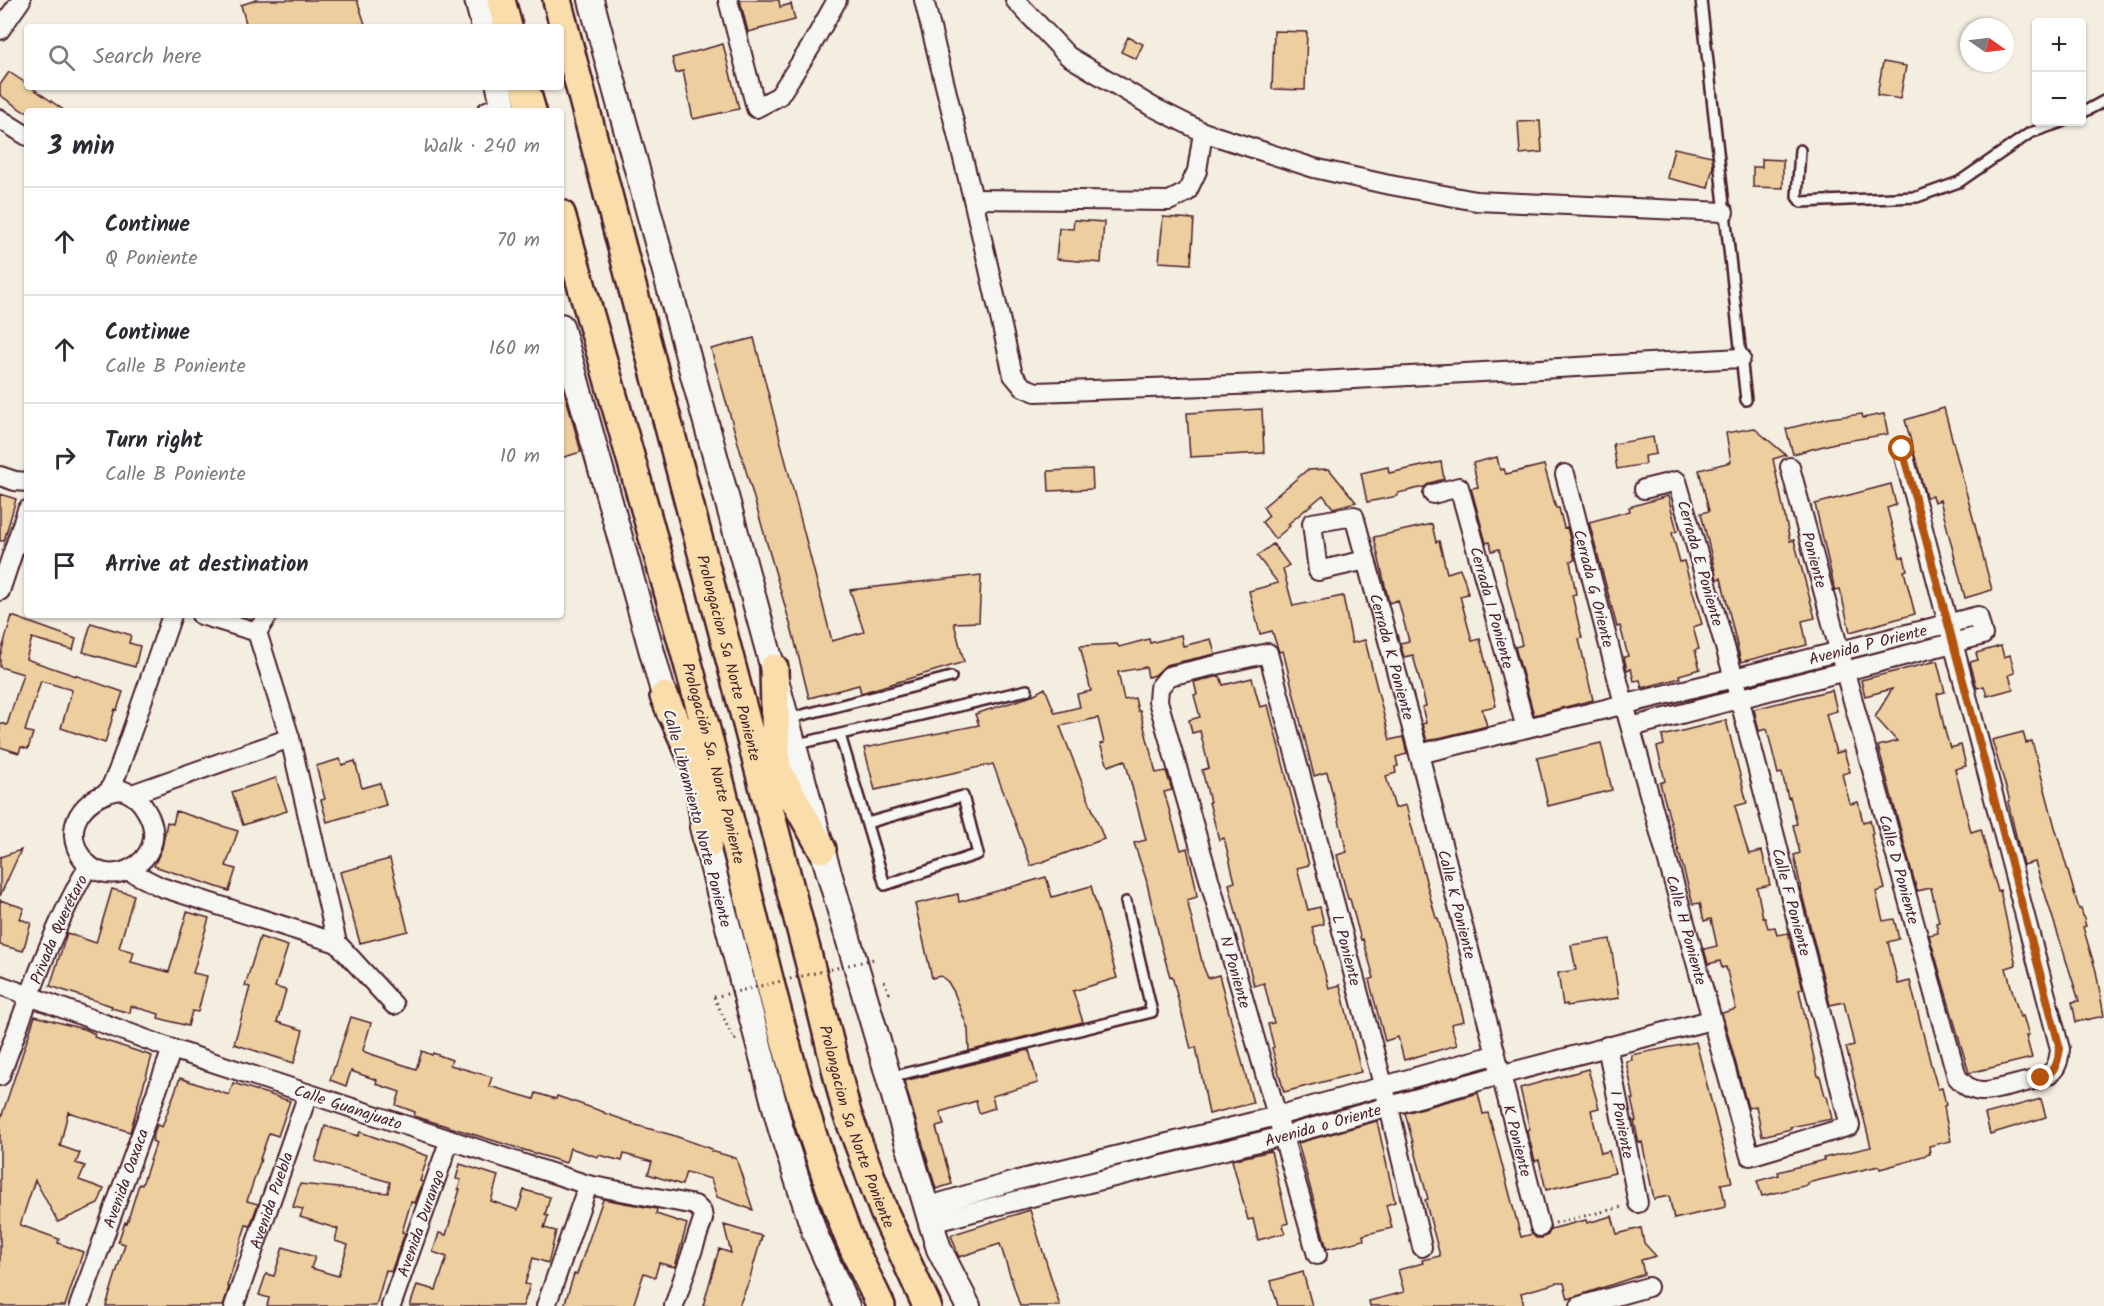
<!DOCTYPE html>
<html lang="en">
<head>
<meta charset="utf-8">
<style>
	body { margin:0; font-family:Kalam,sans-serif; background:#f7f7f7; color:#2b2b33 }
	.controls { position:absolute; right:18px; top:18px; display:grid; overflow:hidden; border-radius:6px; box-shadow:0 2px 4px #0004 }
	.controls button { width:54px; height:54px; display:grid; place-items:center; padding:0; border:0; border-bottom:2px solid #e1e1e2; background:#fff; color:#2b2b33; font:30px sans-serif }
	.compass { position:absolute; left:1960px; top:18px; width:54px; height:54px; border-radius:50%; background:#fff; box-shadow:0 2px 4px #0004; rotate:104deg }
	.stop { position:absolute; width:18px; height:18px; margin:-14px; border:4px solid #b45309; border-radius:50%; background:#fff }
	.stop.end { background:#b45309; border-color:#fff; box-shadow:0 2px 6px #0008 }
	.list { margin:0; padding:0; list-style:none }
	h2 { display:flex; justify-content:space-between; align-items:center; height:78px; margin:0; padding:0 24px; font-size:26px }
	h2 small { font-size:20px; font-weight:400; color:#7c7c81 }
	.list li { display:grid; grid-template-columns:39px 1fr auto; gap:18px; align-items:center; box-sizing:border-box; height:108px; padding:0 24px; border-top:2px solid #e1e1e2 }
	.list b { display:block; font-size:22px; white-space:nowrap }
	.list p { margin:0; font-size:20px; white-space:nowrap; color:#7c7c81 }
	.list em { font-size:20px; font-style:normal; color:#7c7c81 }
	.icon { flex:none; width:33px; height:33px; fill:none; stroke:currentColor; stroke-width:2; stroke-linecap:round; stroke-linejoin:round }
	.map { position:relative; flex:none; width:2104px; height:1306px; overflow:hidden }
	.search { position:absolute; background:#fff; box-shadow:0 2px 4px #0004; left:24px; top:24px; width:540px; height:66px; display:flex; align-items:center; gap:15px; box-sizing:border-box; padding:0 21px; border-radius:6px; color:#7c7c81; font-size:22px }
	.panel { position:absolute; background:#fff; box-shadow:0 2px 4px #0004; left:24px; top:108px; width:540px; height:510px; border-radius:6px }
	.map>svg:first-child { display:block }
</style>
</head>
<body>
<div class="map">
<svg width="2104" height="1306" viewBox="0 0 2104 1306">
	<rect width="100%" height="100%" fill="#f4eee1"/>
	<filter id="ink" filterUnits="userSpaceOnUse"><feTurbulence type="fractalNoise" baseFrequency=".0167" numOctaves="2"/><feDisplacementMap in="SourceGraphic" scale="12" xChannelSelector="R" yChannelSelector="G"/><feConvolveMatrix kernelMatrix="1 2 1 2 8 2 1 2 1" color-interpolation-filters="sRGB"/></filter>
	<g filter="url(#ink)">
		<path fill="#ecce9f" stroke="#4a1f2b" stroke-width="1.5" d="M256 0H357L366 27H247L241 5Z
			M740 0H779L780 7 791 4 795 20 748 32Z
			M1274 31 1307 32 1305 90 1272 89Z
			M1128 37 1143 44 1136 59 1121 52Z
			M723 44 739 109 693 119 683 71 676 73 672 58Z
			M1883 62 1906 66 1900 99 1877 95Z
			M9 72 27 84V87H31L65 111H23L0 95V85Z
			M1540 121 1542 152 1520 154 1518 122Z
			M1674 148 1712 156 1713 166 1708 188 1667 178Z
			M1762 159 1783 160V188L1753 187V167H1762Z
			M1163 217 1194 219 1191 264 1159 262Z
			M1074 220 1104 222 1101 263 1056 259 1059 228 1073 229Z
			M754 338 832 641 864 632 850 590 981 575 979 622 954 623 964 662 861 693 859 685 809 698 793 634 711 349Z
			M561 386H563L581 452 561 458Z
			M1944 408 1992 590 1965 598 1940 500 1934 502 1932 496 1926 497 1905 420Z
			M1262 409 1264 453 1190 457 1187 413Z
			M1862 414 1863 418 1884 414 1888 434 1835 443 1793 454 1786 429 1829 418Z
			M1754 428 1786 455 1773 459 1790 541 1794 540 1815 618 1802 621 1807 645 1741 662 1721 578 1717 579 1701 513 1709 511 1699 470 1731 462 1726 433Z
			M1653 437 1656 454 1645 456 1646 464 1617 469 1613 444Z
			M1497 457 1500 470 1504 469 1506 474 1544 465 1556 508H1559L1564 528 1567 527 1575 560 1570 561 1576 594 1572 595 1582 638 1579 639 1593 700 1534 715 1515 647 1522 645 1499 549 1492 551 1490 542 1486 543 1471 488 1478 487 1473 463Z
			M1441 462 1444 479 1430 483 1424 487 1398 493V496L1367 502 1361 473 1388 467 1389 473Z
			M1092 469 1093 489 1049 491 1048 471Z
			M1329 469 1356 502 1333 508 1323 495 1288 524 1290 526 1275 539 1262 522 1269 516 1263 507 1307 470Z
			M1891 484 1896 505 1887 508 1900 557H1904L1907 570 1904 571 1915 614 1850 632 1840 589 1835 590 1815 504Z
			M0 494 16 499 4 541H0Z
			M1668 496 1677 531 1672 533 1680 562 1684 561 1702 624 1693 627 1699 649 1695 650 1700 669 1679 675 1680 678 1642 688 1640 680 1634 681 1631 669 1627 670 1624 657 1628 656 1620 626 1617 627 1589 522 1630 511 1629 507Z
			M1432 524 1436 542 1439 541 1447 573 1460 569 1464 578 1468 594 1460 596 1472 641 1480 639 1496 706 1482 709 1487 726 1427 741 1422 724 1426 723 1422 707 1426 706 1418 674 1413 655 1404 657 1400 643 1409 641 1398 600 1389 603 1374 537Z
			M1273 544 1289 565 1283 569 1293 606 1343 596 1352 643 1365 640 1390 740 1403 737 1407 754 1396 757 1398 766 1395 767 1396 773 1386 776 1395 808 1406 805 1431 900 1436 918H1438L1464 1021 1451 1024 1457 1045 1404 1060 1398 1037 1385 1041 1369 980 1374 978 1363 939 1361 940 1350 899H1348L1337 855 1347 852 1327 772 1314 776 1283 651 1279 652 1272 631 1260 634 1249 591 1278 583 1257 556Z
			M12 616 76 639 73 650 32 638 26 659 76 676V674L77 676 123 692 117 710 115 709 105 743 61 728 72 690 41 681 25 731 33 733 28 749 21 747 19 753 0 747V723L7 725 23 674 0 667V656Z
			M91 623 131 635 129 643 140 646 135 667 83 652Z
			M1181 635 1183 646 1211 639 1215 654 1166 665 1155 675 1148 677 1146 667 1118 672 1124 700 1135 698 1138 711H1140L1156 773 1166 771 1172 790 1164 792 1181 850 1187 848 1195 883 1197 897 1187 900 1203 966 1208 978 1219 975 1253 1103 1209 1114 1196 1047 1191 1049 1172 976 1170 977 1161 945 1146 879 1134 843 1146 840 1125 760 1108 766 1100 744 1104 743 1098 718 1060 726 1104 839 1031 866 993 764 875 790 864 748 979 725 975 714 1029 697 1045 688 1055 713 1080 707 1077 694 1091 691 1080 646 1117 644 1119 647 1149 639 1150 643Z
			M2001 646 2004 657 2010 655 2015 673 2009 675 2013 689 1987 696 1984 686 1977 688 1970 662 1978 660 1976 653Z
			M1937 661 1945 692 1937 694 1945 731 1950 748 1961 745 1966 766 1955 769 1971 832 1981 829 1992 872 1998 891 2000 890 2016 965 2006 968 2014 997 2020 1017 2023 1016 2029 1035 2026 1036 2032 1058 1969 1073 1929 935 1938 933 1936 923 1939 922 1931 888 1917 891 1878 746 1897 741 1875 717 1892 689 1865 696 1861 680Z
			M1220 676 1223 685 1252 678 1260 707 1268 705 1309 865 1297 868 1308 910 1320 907 1324 924 1312 927 1329 988 1340 985 1361 1072 1284 1092 1272 1048 1274 1047 1268 1024 1274 1023 1264 983 1254 986 1229 884 1235 882 1224 838 1219 840 1209 802H1210L1202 770 1209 768 1200 731 1192 733 1189 720 1200 717 1194 695 1197 694 1194 682Z
			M1832 690 1837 711 1826 714 1836 753 1844 751 1850 772 1842 774 1850 804 1858 802 1863 822 1870 820 1873 834H1871L1885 889 1876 892 1883 921 1894 919 1899 939 1888 942 1898 984 1910 981 1931 1065 1938 1089 1942 1088 1946 1105 1944 1106 1946 1119 1951 1141 1929 1146 1930 1154 1913 1159V1160L1880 1169 1879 1166 1807 1183 1808 1185 1762 1196 1757 1181 1779 1175 1778 1172 1824 1160 1823 1158 1871 1147 1846 1047 1854 1045 1844 1002 1830 1005 1803 898 1794 855 1800 853 1793 825 1797 824 1790 797 1788 798 1782 773 1778 774 1767 729 1759 731 1754 709Z
			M1726 720 1747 803 1735 806 1743 836 1749 854 1762 851 1770 885 1757 888 1763 918H1765L1768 928 1775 927 1777 935 1788 933 1803 989 1799 990 1818 1076H1820L1825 1096H1827L1832 1119 1790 1127 1791 1129 1762 1136 1756 1106 1748 1108 1722 1013 1736 1009 1726 967 1722 968 1720 961 1708 964 1704 949 1717 946 1711 919 1704 921 1700 903 1693 904 1660 783 1665 781 1657 747 1664 745 1662 736Z
			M2023 732 2026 743 2032 741 2055 827 2079 909H2081L2086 926 2083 927 2096 971 2104 1016 2076 1022 2072 1002 2079 1001 2035 862 2023 865 2008 802 2010 801 1992 740Z
			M1601 743 1612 790 1548 806 1537 758Z
			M340 759 342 765 355 761 362 788 380 783 386 805 327 822 321 800 325 799 316 766Z
			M276 778 287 811 243 825 232 792Z
			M176 811 238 831 226 866 236 869 229 891 154 866 162 848 167 822 173 824Z
			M21 850 0 896V857Z
			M390 859 408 931 360 943 340 872Z
			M1046 877 1052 897 1091 886 1117 978 1073 991 1083 1022 969 1051 968 1029 954 992 948 982 941 976 932 978 915 904 958 894 959 902Z
			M112 889 134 895 119 948 134 952 131 962 169 972 187 912 209 918 193 973 207 976 198 1012 192 1011 188 1026 158 1018 159 1014 131 1006 130 1013 111 1008 112 1006 50 986 67 933 96 943Z
			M0 900 24 908 20 919 31 923 23 951 0 945Z
			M260 937 288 946 275 987 286 990 277 1022 303 1030 294 1063 234 1044 250 987 245 986Z
			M1610 939 1619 998 1567 1006V1004L1563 1005 1558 973 1576 970 1571 945Z
			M35 1016 87 1030 95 1034 94 1037 152 1056 130 1132 68 1112 60 1146 80 1153 76 1163 85 1166 79 1180 104 1189 98 1204 58 1222 35 1180 20 1225 59 1239 58 1243 83 1252 65 1306H0V1121Z
			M351 1017 371 1023 363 1050 365 1052 416 1069 422 1051 432 1055 433 1053 452 1060 450 1065 492 1077 489 1086 534 1099 536 1093 556 1099 557 1096 604 1112V1113L633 1123 632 1124 672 1135 712 1149 711 1151 736 1158 753 1210 717 1197 711 1179 686 1172 682 1185 648 1174 652 1162 624 1154 622 1161 599 1155 598 1157 570 1148 566 1163 414 1116 415 1112 396 1105 400 1092 376 1084 377 1080 351 1071 346 1086 330 1080Z
			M1696 1042 1732 1182 1721 1184 1726 1207 1674 1219 1669 1196 1654 1199 1642 1142 1639 1143 1634 1121H1636L1631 1099H1634L1626 1061 1632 1060 1631 1055Z
			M1029 1050 1038 1083 992 1096 995 1108 979 1113 976 1101 940 1112 944 1125 936 1127 952 1184 936 1189 904 1081Z
			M1588 1069 1599 1108 1591 1110 1601 1153 1609 1151 1615 1173 1546 1190 1539 1160 1535 1161 1527 1130H1530L1520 1088Z
			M180 1078 229 1095 233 1083 290 1101 278 1136 269 1133 260 1159H261L247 1201 258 1204 250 1226 246 1225 227 1286 229 1287 223 1306H106L125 1244 118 1242 125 1222 127 1223 139 1184 142 1185 156 1143 152 1141 153 1139 152 1138 157 1125 162 1127Z
			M1478 1093 1483 1114 1488 1113 1495 1138 1521 1237 1532 1234 1536 1238H1542L1548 1235 1551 1229 1586 1220 1587 1223 1612 1216 1617 1234 1641 1228 1644 1243 1656 1256 1641 1260 1644 1274 1568 1299 1564 1283H1557L1521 1293 1524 1306H1370L1369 1301 1404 1292 1398 1270 1423 1263 1422 1260 1440 1256 1425 1200 1428 1199 1405 1113Z
			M2041 1099 2046 1117 1990 1134 1985 1114Z
			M1377 1121 1395 1202 1386 1205 1392 1228 1363 1235 1364 1240 1327 1249 1298 1143Z
			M325 1126 358 1136 360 1132 428 1156 420 1181 423 1182 415 1203 411 1202 402 1232 405 1233 391 1272 386 1270 376 1306H267L269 1298 259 1295 266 1274 274 1276 283 1247 315 1257 311 1268 338 1276 348 1245 335 1241 338 1229 300 1217 303 1209 293 1207 300 1184 388 1193 390 1182 315 1161Z
			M1271 1151 1288 1223 1283 1225 1285 1233 1258 1240 1253 1219 1248 1220 1232 1160Z
			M460 1164 498 1176 491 1201 518 1210 524 1190 550 1197 545 1215 548 1216 544 1228 556 1231 552 1248 548 1263 533 1258 525 1284 530 1285 523 1306H410L417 1285 436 1290 447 1257 433 1252 439 1233 446 1235 460 1189H458L461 1180 456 1179Z
			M603 1199 657 1209 656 1214 687 1224 675 1267 659 1263 655 1277 644 1273 633 1306H564L574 1274H577Z
			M1030 1210 1060 1306H1020L1000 1244 959 1257 951 1235Z
			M724 1225 762 1236 749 1281 739 1306H703L719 1249 731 1253Z
			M1303 1272 1312 1306H1278L1271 1281Z"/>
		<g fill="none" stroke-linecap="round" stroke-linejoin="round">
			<defs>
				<path id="lane" d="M1701 0 1746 400
					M2082 113 2104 101
					M1800 150 1797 197 1801 202 1917 197 1959 182 2030 133 2062 122
					M787 719 951 677
					M840 735 885 885 978 854 963 796 867 823
					M794 745 1027 690
					M891 1077 1152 1012 1126 902"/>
				<g id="street">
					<path d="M728 0 756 108 779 96 810 48 837 0"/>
					<path d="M924 0 973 199 1013 375 1023 387 1036 392 1263 384 1741 358"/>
					<path d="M1015 0 1068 56 1151 106 1203 132 1314 168 1385 184 1476 201 1724 212"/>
					<path d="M0 30 21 0"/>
					<path d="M487 111 503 105"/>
					<path d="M0 119 27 136"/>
					<path d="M973 199 1169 201 1187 192 1197 171 1203 132"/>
					<path id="s1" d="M1790 467 1845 672 1957 1077C1964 1085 1970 1090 1981 1091 1989 1092 2042 1079 2049 1074 2058 1068 2059 1058 2060 1049L1902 449"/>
					<path id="s2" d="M1565 474 1624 704 1750 1156 1850 1126 1734 678 1677 481 1644 489"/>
					<path d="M0 476 15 481 27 482"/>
					<path id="s3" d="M1433 494 1459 487 1526 728"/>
					<path id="s4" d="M1366 560 1318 571 1312 523 1354 516 1419 754 1540 1227"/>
					<path d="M0 591 27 510"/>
					<path d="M201 615 257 632 290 738 337 943"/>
					<path d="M257 632 268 615"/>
					<path id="s5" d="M1419 754 1734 678 1978 616 1983 635 1631 727"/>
					<path d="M122 790C135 795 141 801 148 814 173 861 103 898 79 853 62 821 90 793 122 790Z"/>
					<path d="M109 791 118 771 172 615"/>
					<path d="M132 794 290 738"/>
					<path d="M129 871 161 887 337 943 394 1005"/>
					<path id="s6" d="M0 985 172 1049 588 1185 695 1205 702 1212 703 1219 674 1306"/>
					<path id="s7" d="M1607 1046 1638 1203"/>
					<path id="s8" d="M0 1076C27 1005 50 931 89 865"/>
					<path d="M926 1207 1018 1180 1277 1116 1494 1055"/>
					<path id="s9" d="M931 1223 1023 1199 1283 1136 1500 1075 1711 1020"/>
					<path id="s10" d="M1317 1255 1158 701 1159 688 1169 676 1268 653 1389 1107 1422 1247"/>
					<path id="s11" d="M79 1306 172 1049"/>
					<path id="s12" d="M234 1306 308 1094"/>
					<path id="s13" d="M391 1306 450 1139"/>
					<path d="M546 1306 588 1185"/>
					<path d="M1580 1306 1648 1287"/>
				</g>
				<path id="secondary" d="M477 0 484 27
					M591 0 822 849 931 1223 939 1249 968 1306
					M499 87 505 111
					M561 326 669 713
					M702 827 781 1130 815 1234 847 1306"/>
				<g id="primary">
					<path d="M501 0 508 27"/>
					<path id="s14" d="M557 0 812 972 847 1113 884 1212 927 1306"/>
					<path d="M525 87 532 111"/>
					<path id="s15" d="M561 214C615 403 670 592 720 782 759 933 790 1087 847 1233 857 1258 870 1282 881 1306"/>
					<path d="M774 668 777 795"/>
					<path d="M664 696 692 758"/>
					<path d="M696 730 697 768 708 845"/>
					<path d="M777 769 822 849"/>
				</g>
			</defs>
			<use href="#lane" stroke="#4a1f2b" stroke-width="14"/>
			<use href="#street" stroke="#4a1f2b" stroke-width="22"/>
			<use href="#secondary" stroke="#4a1f2b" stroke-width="28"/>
			<use href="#primary" stroke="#4a1f2b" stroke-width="32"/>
			<path stroke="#4a1f2b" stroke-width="3" stroke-dasharray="1.5 4.5" stroke-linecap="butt" d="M884 981 889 993 885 994
				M714 997 734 1040 737 1039
				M1555 1223 1622 1207"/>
			<use href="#lane" stroke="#f6f6f2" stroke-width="9"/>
			<use href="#street" stroke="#f6f6f2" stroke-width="18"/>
			<use href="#secondary" stroke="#f6f6f2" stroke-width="24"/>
			<use href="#primary" stroke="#f9deab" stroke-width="27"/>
			<path stroke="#4a1f2b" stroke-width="3" stroke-dasharray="1.5 4.5" stroke-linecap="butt" d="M714 997 874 959"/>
		</g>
	</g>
	<g fill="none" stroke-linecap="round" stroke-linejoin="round" filter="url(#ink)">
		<path stroke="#b45309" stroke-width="8" d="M1902 449 2060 1049C2057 1065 2056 1071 2041 1078"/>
	</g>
	<g text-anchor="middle" stroke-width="4.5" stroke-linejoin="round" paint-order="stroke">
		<g font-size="16" fill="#4a1f2b" stroke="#f6f6f2">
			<text dy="6" stroke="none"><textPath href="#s1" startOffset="96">Poniente</textPath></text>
			<text transform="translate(1701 563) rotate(74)" y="6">Cerrada E Poniente</text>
			<text dy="6" stroke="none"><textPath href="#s2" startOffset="118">Cerrada G Oriente</textPath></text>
			<text dy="6" stroke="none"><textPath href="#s3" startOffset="152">Cerrada I Poniente</textPath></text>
			<text dy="6" stroke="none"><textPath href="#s5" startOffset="462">Avenida P Oriente</textPath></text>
			<text dy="6" stroke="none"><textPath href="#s14" startOffset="680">Prolongacion 5a Norte Poniente</textPath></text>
			<text dy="6" stroke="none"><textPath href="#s4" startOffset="286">Cerrada K Poniente</textPath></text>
			<text dy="6" stroke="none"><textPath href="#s15" startOffset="570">Prologación 5a. Norte Poniente</textPath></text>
			<text transform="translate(698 818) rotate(75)" y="6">Calle Libramiento Norte Poniente</text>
			<text dy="6" stroke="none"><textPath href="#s1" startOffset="417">Calle D Poniente</textPath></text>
			<text transform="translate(1792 902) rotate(75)" y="6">Calle F Poniente</text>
			<text dy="6" stroke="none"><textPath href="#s4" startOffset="542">Calle K Poniente</textPath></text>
			<text dy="6" stroke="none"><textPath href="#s8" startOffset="158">Privada Querétaro</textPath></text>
			<text dy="6" stroke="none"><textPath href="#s2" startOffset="472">Calle H Poniente</textPath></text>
			<text dy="6" stroke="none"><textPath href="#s10" startOffset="1014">L Poniente</textPath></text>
			<text transform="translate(1236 972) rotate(74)" y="6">N Poniente</text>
			<text dy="6" stroke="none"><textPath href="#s6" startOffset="369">Calle Guanajuato</textPath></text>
			<text dy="6" stroke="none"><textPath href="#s7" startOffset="80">I Poniente</textPath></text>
			<text dy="6" stroke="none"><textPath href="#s9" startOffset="404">Avenida o Oriente</textPath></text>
			<text dy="6" stroke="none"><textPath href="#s14" startOffset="1166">Prolongacion 5a Norte Poniente</textPath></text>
			<text dy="6" stroke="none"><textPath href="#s4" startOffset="786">K Poniente</textPath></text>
			<text dy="6" stroke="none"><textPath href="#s11" startOffset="136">Avenida Oaxaca</textPath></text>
			<text dy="6" stroke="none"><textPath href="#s12" startOffset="112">Avenida Puebla</textPath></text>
			<text dy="6" stroke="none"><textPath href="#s13" startOffset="88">Avenida Durango</textPath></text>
		</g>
	</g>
</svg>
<div class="controls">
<button>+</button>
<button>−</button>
</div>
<svg class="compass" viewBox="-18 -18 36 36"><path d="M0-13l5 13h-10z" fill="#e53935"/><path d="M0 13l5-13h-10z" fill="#7c7c81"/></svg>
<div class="stop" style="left:1902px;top:449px"></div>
<div class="stop end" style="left:2041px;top:1078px"></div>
<div class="search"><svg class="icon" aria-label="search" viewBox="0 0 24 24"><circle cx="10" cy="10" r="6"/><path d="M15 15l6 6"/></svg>Search here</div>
<section class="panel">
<h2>3 min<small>Walk · 240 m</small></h2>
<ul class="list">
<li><svg class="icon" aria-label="ahead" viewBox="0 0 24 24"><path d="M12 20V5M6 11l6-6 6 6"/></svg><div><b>Continue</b><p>Q Poniente</p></div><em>70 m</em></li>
<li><svg class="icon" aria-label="ahead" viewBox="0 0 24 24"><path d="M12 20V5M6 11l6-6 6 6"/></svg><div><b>Continue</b><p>Calle B Poniente</p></div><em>160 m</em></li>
<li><svg class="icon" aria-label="right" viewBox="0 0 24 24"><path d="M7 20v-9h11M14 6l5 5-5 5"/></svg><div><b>Turn right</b><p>Calle B Poniente</p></div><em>10 m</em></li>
<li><svg class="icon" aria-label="arrive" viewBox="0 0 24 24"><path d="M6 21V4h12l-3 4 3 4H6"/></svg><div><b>Arrive at destination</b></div></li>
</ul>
</section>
</div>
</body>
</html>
